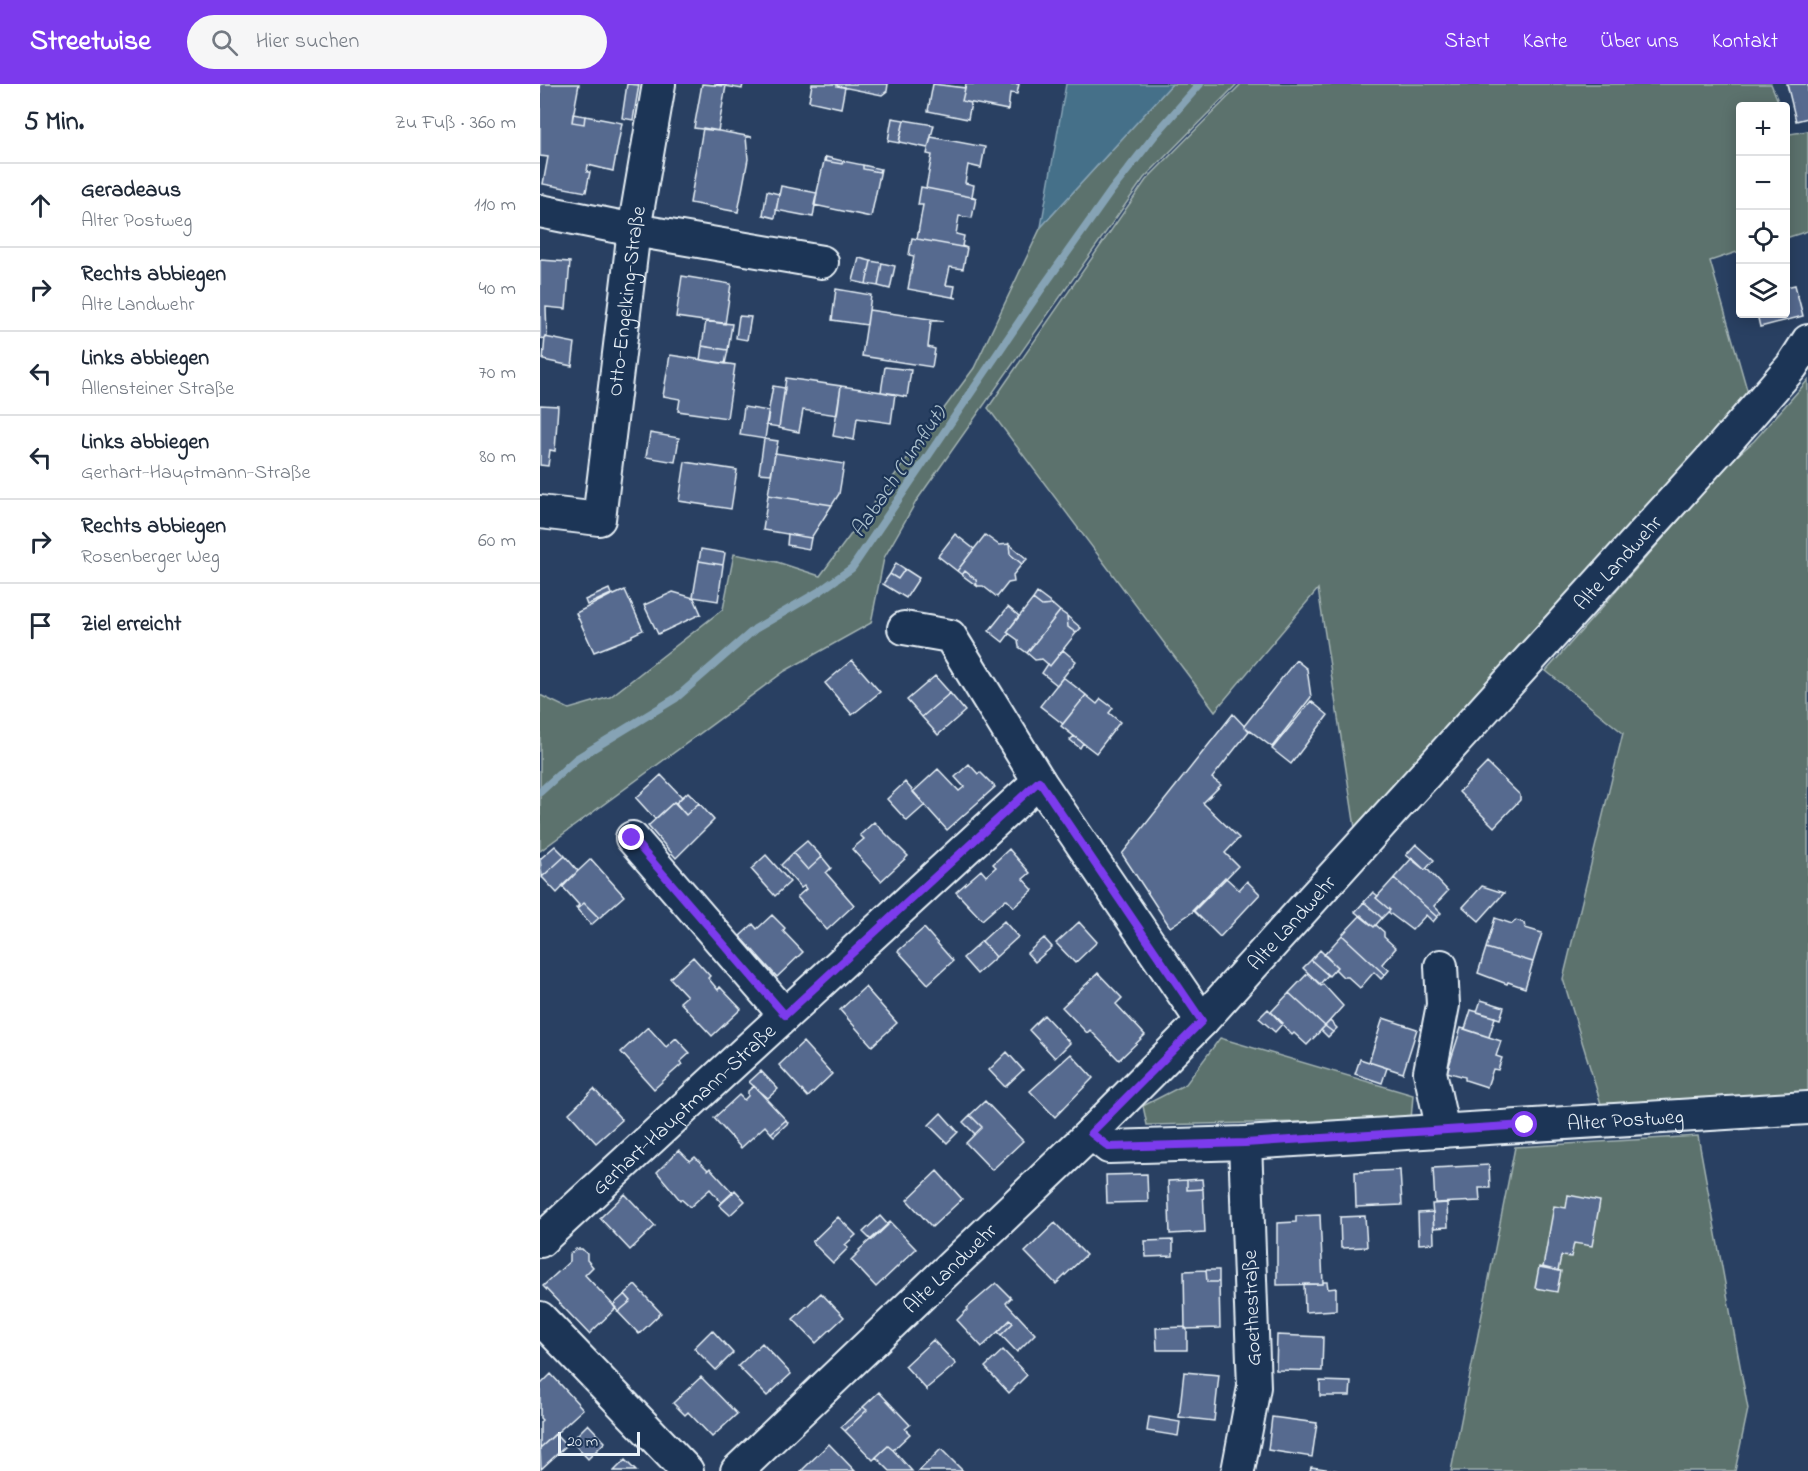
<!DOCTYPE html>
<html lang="de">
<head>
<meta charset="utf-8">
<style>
	body { margin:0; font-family:"Indie Flower",sans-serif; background:#f6f6f7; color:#1f2937 }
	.controls { position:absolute; right:18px; top:18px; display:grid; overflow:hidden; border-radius:6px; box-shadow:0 3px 15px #0003 }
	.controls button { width:54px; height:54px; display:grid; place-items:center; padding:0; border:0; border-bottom:2px solid #e0e1e3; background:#fff; color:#1f2937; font:30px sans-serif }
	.scale { position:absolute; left:18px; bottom:15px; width:82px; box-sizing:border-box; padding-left:6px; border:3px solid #e8f1f8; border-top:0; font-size:16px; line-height:21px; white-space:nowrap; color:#e8f1f8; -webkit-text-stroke:4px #1d3557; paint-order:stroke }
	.stop { position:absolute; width:18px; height:18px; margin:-14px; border:4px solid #7c3aed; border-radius:50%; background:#fff }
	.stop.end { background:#7c3aed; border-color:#fff; box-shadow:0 2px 6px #0008 }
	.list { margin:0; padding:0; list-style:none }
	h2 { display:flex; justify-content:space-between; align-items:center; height:78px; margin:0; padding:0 24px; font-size:26px }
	h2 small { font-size:20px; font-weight:400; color:#747a83 }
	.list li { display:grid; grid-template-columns:39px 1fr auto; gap:18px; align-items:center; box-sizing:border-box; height:84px; padding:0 24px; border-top:2px solid #e0e1e3 }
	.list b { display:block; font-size:22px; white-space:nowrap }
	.list p { margin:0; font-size:20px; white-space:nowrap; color:#747a83 }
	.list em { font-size:20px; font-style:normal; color:#747a83 }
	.icon { flex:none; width:33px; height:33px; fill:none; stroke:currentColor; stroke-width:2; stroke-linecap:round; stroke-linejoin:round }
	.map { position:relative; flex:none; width:1268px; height:1387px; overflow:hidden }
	header { display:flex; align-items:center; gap:36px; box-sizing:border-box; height:84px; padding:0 30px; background:#7c3aed; color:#fff }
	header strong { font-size:28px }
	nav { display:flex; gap:33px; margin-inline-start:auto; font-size:21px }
	.search { width:420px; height:54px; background:#f6f6f7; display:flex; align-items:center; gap:15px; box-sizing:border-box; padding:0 21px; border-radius:33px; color:#747a83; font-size:22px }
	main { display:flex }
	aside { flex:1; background:#fff }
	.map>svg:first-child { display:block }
</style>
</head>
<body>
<header>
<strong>Streetwise</strong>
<div class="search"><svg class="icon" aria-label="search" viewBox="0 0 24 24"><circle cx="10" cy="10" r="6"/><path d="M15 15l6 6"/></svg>Hier suchen</div>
<nav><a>Start</a><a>Karte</a><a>Über uns</a><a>Kontakt</a></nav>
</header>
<main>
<aside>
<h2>5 Min.<small>Zu Fuß · 360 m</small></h2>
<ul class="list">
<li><svg class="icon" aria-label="ahead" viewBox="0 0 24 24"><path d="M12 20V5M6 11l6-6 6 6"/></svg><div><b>Geradeaus</b><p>Alter Postweg</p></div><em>110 m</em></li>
<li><svg class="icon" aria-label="right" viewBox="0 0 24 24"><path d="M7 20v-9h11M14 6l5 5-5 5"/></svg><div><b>Rechts abbiegen</b><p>Alte Landwehr</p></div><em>40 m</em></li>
<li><svg class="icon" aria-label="left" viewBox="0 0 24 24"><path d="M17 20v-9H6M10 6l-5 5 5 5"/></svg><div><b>Links abbiegen</b><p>Allensteiner Straße</p></div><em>70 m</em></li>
<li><svg class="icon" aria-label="left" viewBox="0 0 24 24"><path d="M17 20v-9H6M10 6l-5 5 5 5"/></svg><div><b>Links abbiegen</b><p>Gerhart-Hauptmann-Straße</p></div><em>80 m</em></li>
<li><svg class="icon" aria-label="right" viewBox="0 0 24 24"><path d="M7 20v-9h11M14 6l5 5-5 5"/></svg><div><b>Rechts abbiegen</b><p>Rosenberger Weg</p></div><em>60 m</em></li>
<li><svg class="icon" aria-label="arrive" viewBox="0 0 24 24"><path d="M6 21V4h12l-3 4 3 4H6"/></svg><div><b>Ziel erreicht</b></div></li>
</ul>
</aside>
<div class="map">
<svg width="1268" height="1387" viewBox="0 0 1268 1387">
	<rect width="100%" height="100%" fill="#294062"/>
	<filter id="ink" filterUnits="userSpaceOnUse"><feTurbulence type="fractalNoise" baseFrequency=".0167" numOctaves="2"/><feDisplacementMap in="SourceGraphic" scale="12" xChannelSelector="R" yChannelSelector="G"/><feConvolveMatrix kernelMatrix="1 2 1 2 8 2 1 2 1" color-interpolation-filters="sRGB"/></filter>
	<g filter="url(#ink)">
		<path fill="#5c726d" stroke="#a2b2b2" stroke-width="1.5" d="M632 0H697L604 94 377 416 344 474 331 539 245 587 0 767V611L29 625 70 613 183 525 194 470 237 478 280 492 434 284 501 143Z
			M701 0H1231L1240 22H1200V167L1170 177 1210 316 816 750 778 505 675 627 448 324 606 96Z
			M1246 38 1250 50 1268 47V147L1246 154Z
			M1268 296V1010L1061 1020 1023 895 1083 649 1006 587 1190 378 1214 357Z
			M680 954 873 1011 871 1036 607 1041 603 1022 646 1000Z
			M1158 1052 1208 1325 1195 1387H911L975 1063Z"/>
		<path fill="#446f89" stroke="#86a3b5" stroke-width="1.5" d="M526 0H632L501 143Z"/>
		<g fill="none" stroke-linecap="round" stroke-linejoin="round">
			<path stroke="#86a3b5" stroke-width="8" d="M0 708 36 675 136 614 215 545 280 507 312 484 500 207 571 107 615 51 660 0"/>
		</g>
		<path fill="#576b8f" stroke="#e8f1f8" stroke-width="1.5" d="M0 0H39L32 38 44 40 45 32 82 39 73 87 48 81 47 88H50L46 108 3 100 8 73 0 72Z
			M87 0 99 1 93 36 82 34Z
			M162 0 186 2 178 47 154 44Z
			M174 0H203L202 5Z
			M272 0H297V2L305 3 301 24 269 17Z
			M297 0H348L347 7 342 11 297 2Z
			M393 0 425 4 422 17 431 19 428 35 388 27Z
			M426 0H479L477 10 470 9 468 26 422 17Z
			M1247 0H1268V34L1256 37Z
			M33 30 45 32 44 40 32 38Z
			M352 34 364 36 359 59 348 57Z
			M364 36 394 41 388 64 359 58Z
			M163 44 212 53H206L208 75 198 128 150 119Z
			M391 53 445 63 441 84 428 81 425 99 434 101 432 112 436 114 386 104 392 71 387 70Z
			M285 73V77L302 80 303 77 323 81V85L339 88 340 85H341L331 133 274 121Z
			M286 73 303 77 302 80 285 77Z
			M323 81 340 85 339 88 323 85Z
			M241 102 277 109 273 133 236 126Z
			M381 103 436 114 432 134 419 132 416 150 424 152 422 162 427 164 377 155 383 121H378Z
			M227 107 239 110 235 134 223 131Z
			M372 154 427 164 423 185 410 183 406 201 415 202 413 213 417 214 368 205 374 172 369 171Z
			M319 174 331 177 326 200 313 197Z
			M0 176 30 178 26 225 6 223 7 253 5 255 0 254Z
			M331 177 342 179 338 202 326 200Z
			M342 179 355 182 350 205 338 202Z
			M142 192 191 200 185 240 136 233Z
			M1255 201 1263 232 1220 243 1217 230H1246V203Z
			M296 205 331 211 327 241 292 236Z
			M329 226 404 237H391L388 263 395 265 392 283 322 272Z
			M199 232 211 233 207 256 196 254Z
			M166 237 192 240 188 266 162 262Z
			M5 253 35 259 32 282 3 276Z
			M162 262 188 266 185 280 160 276Z
			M130 271 195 281 187 334 138 327 140 315 123 312Z
			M345 283 371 286 367 313 341 308Z
			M246 294 301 302 297 331 263 326 259 348 239 344Z
			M233 302 245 304 239 343 226 341Z
			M301 302 355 310 351 339 317 334 314 356 293 352Z
			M0 321 18 322 15 367 10 366 8 382 0 381Z
			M204 323 229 327 225 355 200 351Z
			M110 349 139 354 135 378 106 373Z
			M224 355 238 357 231 390 219 389Z
			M235 369 304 380 299 410 292 421 228 411Z
			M145 378 197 386 191 425 139 417Z
			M228 411 292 421 271 454 223 446Z
			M248 450 271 454 269 465 247 461Z
			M415 450 434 465 417 487 398 472Z
			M445 451 459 461 469 460 470 470 482 480 473 491 474 498 468 499 457 513 443 502H437L436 496 425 487 422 491 417 487Z
			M469 460 487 475 482 480 470 470Z
			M161 465 185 469 183 481 159 477Z
			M159 477 183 481 178 517 153 513Z
			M356 479 365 485 358 495 350 490Z
			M365 485 379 494 366 514 343 500 350 490 358 495Z
			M425 487 436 496 437 502 422 491Z
			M69 505 71 510 47 521 45 516Z
			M85 506 103 546 92 551V553L54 568 36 529 73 510 74 511Z
			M133 508 154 514 161 530 118 550 104 521Z
			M497 509 513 521 502 522 493 515Z
			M493 515 502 522 513 521 520 527 487 569 479 563 478 556 467 548Z
			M468 523 479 532 467 548 469 550 463 558 449 547Z
			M520 527 527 532 528 543 536 549 510 582 502 575 495 576 487 569Z
			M527 532 541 544 536 549 528 543Z
			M523 566 536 577 517 601 502 589 508 580 510 582Z
			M312 576 340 608 312 631 285 599Z
			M756 576 767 585 771 613 732 663 704 642Z
			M395 592 410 609 382 633 367 616Z
			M523 593 546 611 523 640 500 622Z
			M410 609 425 627 398 651 382 633Z
			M546 611 557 620 561 615 573 624 569 629 580 638 556 669 521 642Z
			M771 617 788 631 751 680 732 665Z
			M693 630 709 647 672 694 681 701 663 719 699 754 685 769 698 782 654 827 630 843 582 770Z
			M534 652 543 659 540 664 530 656Z
			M947 679 980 711V716L954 743 919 708Z
			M429 680 438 690 440 688 455 703 407 746 373 708 398 685 419 707 424 703 415 693Z
			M121 691 142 713 136 719 134 718 115 735 96 714Z
			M365 698 385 721 367 737 347 715Z
			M148 708 159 719 146 731 136 719Z
			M134 718 146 731 159 719 174 736 136 774 108 742Z
			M334 738 368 772 341 797 312 765 324 755 320 751Z
			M267 757 282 773 268 786 253 769Z
			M876 760 894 776 885 786 866 771Z
			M15 762 25 772 2 793 0 775Z
			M469 765 490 789 483 795 493 806 474 823 466 815 442 836 416 808 441 786 446 792 456 783 453 780Z
			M253 769 268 786 282 773 291 784 286 789 314 821 287 846 257 813 266 805 264 802 261 804 241 781Z
			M226 771 250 798 235 812 211 785Z
			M25 772 38 787 17 809 2 793Z
			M872 774 885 786 887 785 908 807 894 822 901 829 897 833 854 794Z
			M51 775 84 812 59 834 44 819 37 825 36 824 39 821 22 802Z
			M685 793 699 806 707 797 720 810 680 853 653 826Z
			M854 794 897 833 893 838 886 831 872 846 848 828 850 826 836 814Z
			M942 802 964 809 939 837 923 823Z
			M833 808 838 812 836 814 850 826 842 834 824 818Z
			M824 818 842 834 834 843 815 828Z
			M44 819 59 834 51 841 37 825Z
			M232 831 245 844 243 847 263 868 237 893 200 852 213 840 217 845Z
			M821 831 834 843 836 841 844 848V853L856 864 842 880 849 886 845 891 802 851Z
			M955 834 972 840 976 836 984 839 985 844 1002 849 993 878 946 864Z
			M464 837 478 853 456 873 442 857Z
			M539 838 557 858 535 879 516 859Z
			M384 844 413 877 388 900 358 867Z
			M802 851 845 891 841 895 834 888 820 904 808 893H803L795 885 797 883 784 871Z
			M504 854 512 863 495 878 487 869Z
			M442 857 456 873 437 890 423 874Z
			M946 864 993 878 985 904 968 898 967 900 938 889Z
			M780 866 797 883 789 892 771 876Z
			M153 873 170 892 168 894 178 906 180 903 201 925 172 952 140 918 147 912 130 894Z
			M771 876 788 891 780 900 763 884Z
			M558 889 582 914 576 920 605 951 579 976 550 946 547 949 522 923Z
			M768 889 781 902 783 900 803 922 785 942 749 909Z
			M325 903 357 939 332 962 300 926Z
			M749 909 785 942 767 961 754 949 752 951 731 928Z
			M941 916 964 923 960 935 937 928Z
			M728 925 743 939 735 948 719 934Z
			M931 926 955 933 949 953 925 945Z
			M504 931 530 959 515 974 489 946Z
			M843 934 877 945 863 989 829 978Z
			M790 937 797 944 793 948 785 942Z
			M785 942 793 948 788 953 781 946Z
			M108 943 126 963 136 954 150 969 140 978 142 980 114 1005 81 968Z
			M921 944 961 957 956 972 962 974 958 986 953 985 947 1003 925 996V993L907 988Z
			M263 958 292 990 268 1013 239 981Z
			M467 968 483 986 465 1003 449 986Z
			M531 970 553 994 515 1033 490 1007Z
			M820 975 847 984 842 999 815 990Z
			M221 987 238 1005 228 1014 209 998Z
			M214 1002 246 1036 231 1049 225 1042 201 1064 174 1034 199 1011 204 1016 208 1012V1007Z
			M54 1005 82 1036 56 1059 29 1029Z
			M445 1017 483 1057 452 1086 426 1059 442 1043 430 1031Z
			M401 1029 418 1048 407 1059 389 1041Z
			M430 1031 442 1043 435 1050 423 1038Z
			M246 1036 248 1039 234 1052 231 1049Z
			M139 1066 150 1077 155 1073 168 1086 170 1084 193 1109 182 1119 170 1105 150 1123 141 1115 140 1116 117 1088Z
			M949 1081 950 1104H939L940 1117 895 1119 893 1084Z
			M860 1086 862 1121 816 1123 815 1088Z
			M397 1087 422 1115 392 1143 367 1116Z
			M607 1090 608 1118 567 1119 566 1091Z
			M662 1095 663 1105 647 1106V1096Z
			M647 1096V1106L663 1105 665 1148 630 1150 628 1097Z
			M195 1106 205 1117 190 1131 179 1121Z
			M85 1110 115 1142 90 1166 60 1134Z
			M1028 1111 1060 1117 1052 1162 1034 1159 1031 1173 1021 1172 1018 1187 1003 1183 1014 1122 1026 1124Z
			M907 1119 908 1143 894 1144 892 1120Z
			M893 1128 894 1159 879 1160 878 1129Z
			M780 1131 783 1200 737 1201V1139L756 1138V1132Z
			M340 1132 348 1141 332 1156 330 1155 323 1148Z
			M825 1132 827 1163 801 1164 800 1133Z
			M298 1133 316 1151 305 1161 308 1164 293 1179 272 1158Z
			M350 1138 376 1165 336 1203 311 1176 320 1167 319 1166Z
			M515 1139 546 1171 516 1200 485 1168Z
			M633 1156V1172L606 1173 605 1157Z
			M36 1165H42L47 1170V1176L53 1183 45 1191 76 1224 49 1250 3 1202 30 1177V1170Z
			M999 1183 1021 1187 1017 1208 995 1204Z
			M666 1186 667 1198H679L680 1244 645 1245 644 1187Z
			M666 1186H679V1198H667Z
			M783 1198H787L788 1205 796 1204V1226L765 1228 764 1200H783Z
			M456 1199 471 1214 466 1219 495 1250 477 1268 461 1251 473 1239 470 1236 442 1263 417 1236 428 1225 427 1224Z
			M95 1201 121 1229 99 1250 78 1228 91 1217 85 1210Z
			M281 1209 304 1233 276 1259 253 1235Z
			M85 1210 91 1217 78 1228 73 1221Z
			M470 1236 473 1239 461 1251 458 1248Z
			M645 1243 647 1245V1266H617L616 1244Z
			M172 1246 193 1269 176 1286 154 1264Z
			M737 1251 783 1253 782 1287 736 1286Z
			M393 1256 416 1280 387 1304V1306L365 1282Z
			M222 1259 251 1290 227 1312 198 1282Z
			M463 1266 487 1291 469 1309 445 1283Z
			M644 1288 679 1291 674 1337 639 1333Z
			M11 1290 43 1325 0 1364V1338L2 1336 0 1334V1301Z
			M161 1293 197 1330 172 1353 148 1328 145 1331 133 1319Z
			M780 1297 811 1298 810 1312H780Z
			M339 1308 370 1341 365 1345 370 1350 353 1366 348 1362 333 1376 305 1347 327 1326 323 1323Z
			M323 1323 327 1326 305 1347 301 1343Z
			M609 1333 640 1338 638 1352 607 1347Z
			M732 1333 777 1339 772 1373 728 1366Z
			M48 1340 65 1358 48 1375 31 1357Z
			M15 1350 26 1362 1 1385 0 1364Z
			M289 1360 315 1387H261Z
			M348 1362 353 1366 372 1387H350L336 1373Z
			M401 1365 423 1387H379Z
			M85 1376 96 1387H74Z
			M771 1383 800 1387H770Z"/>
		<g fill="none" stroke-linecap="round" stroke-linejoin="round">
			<defs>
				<g id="minor">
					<path d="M0 127 94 146 282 178"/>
					<path id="s1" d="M0 428 59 435 94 146 119 0"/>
					<path d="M364 544 410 552 499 697 662 937"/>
					<path d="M92 754 245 931"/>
					<path d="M901 882 903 921 890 988 903 1047"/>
					<path id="s2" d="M551 1049 569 1063 705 1059 1268 1024"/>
					<path id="s3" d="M0 1157 499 697"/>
					<path d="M0 1234 147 1387"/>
					<path id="s4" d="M197 1387 551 1049 662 937 1181 364 1252 282 1268 257"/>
					<path d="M698 1387 714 1303 705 1059"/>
				</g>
			</defs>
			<use href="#minor" stroke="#e8f1f8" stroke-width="36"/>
			<use href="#minor" stroke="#1d3557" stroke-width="32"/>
		</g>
	</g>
	<g fill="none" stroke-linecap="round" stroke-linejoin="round" filter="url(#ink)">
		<path stroke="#7c3aed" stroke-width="8" d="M92 754 245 931 499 697 662 937 551 1049 569 1063 705 1059 985 1041"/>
	</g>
	<g text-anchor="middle" stroke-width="4.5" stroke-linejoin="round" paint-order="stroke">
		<g font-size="21" fill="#e8f1f8" stroke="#1d3557">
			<text dy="7" stroke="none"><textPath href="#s1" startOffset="279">Otto-Engelking-Straße</textPath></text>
			<text dy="7" stroke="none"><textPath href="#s4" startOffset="1266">Alte Landwehr</textPath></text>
			<text dy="7" stroke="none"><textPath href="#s4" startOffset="780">Alte Landwehr</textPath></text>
			<text dy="7" stroke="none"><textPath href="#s3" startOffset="195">Gerhart-Hauptmann-Straße</textPath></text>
			<text dy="7" stroke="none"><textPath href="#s2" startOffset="540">Alter Postweg</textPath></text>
			<text dy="7" stroke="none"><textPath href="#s4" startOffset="294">Alte Landwehr</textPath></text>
			<text transform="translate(711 1224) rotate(-92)" y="7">Goethestraße</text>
		</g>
		<g font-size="22" font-style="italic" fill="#afc4d1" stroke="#1d3557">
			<text transform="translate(357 387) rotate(-56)" y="8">Aabach (Umflut)</text>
		</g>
	</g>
</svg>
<div class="controls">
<button>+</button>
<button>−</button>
<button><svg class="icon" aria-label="locate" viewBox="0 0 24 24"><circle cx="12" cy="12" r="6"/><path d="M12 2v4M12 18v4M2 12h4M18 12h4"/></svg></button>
<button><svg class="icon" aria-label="layers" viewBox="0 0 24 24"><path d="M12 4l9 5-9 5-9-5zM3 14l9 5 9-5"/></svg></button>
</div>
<div class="scale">20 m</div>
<div class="stop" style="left:985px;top:1041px"></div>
<div class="stop end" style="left:92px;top:754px"></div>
</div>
</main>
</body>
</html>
